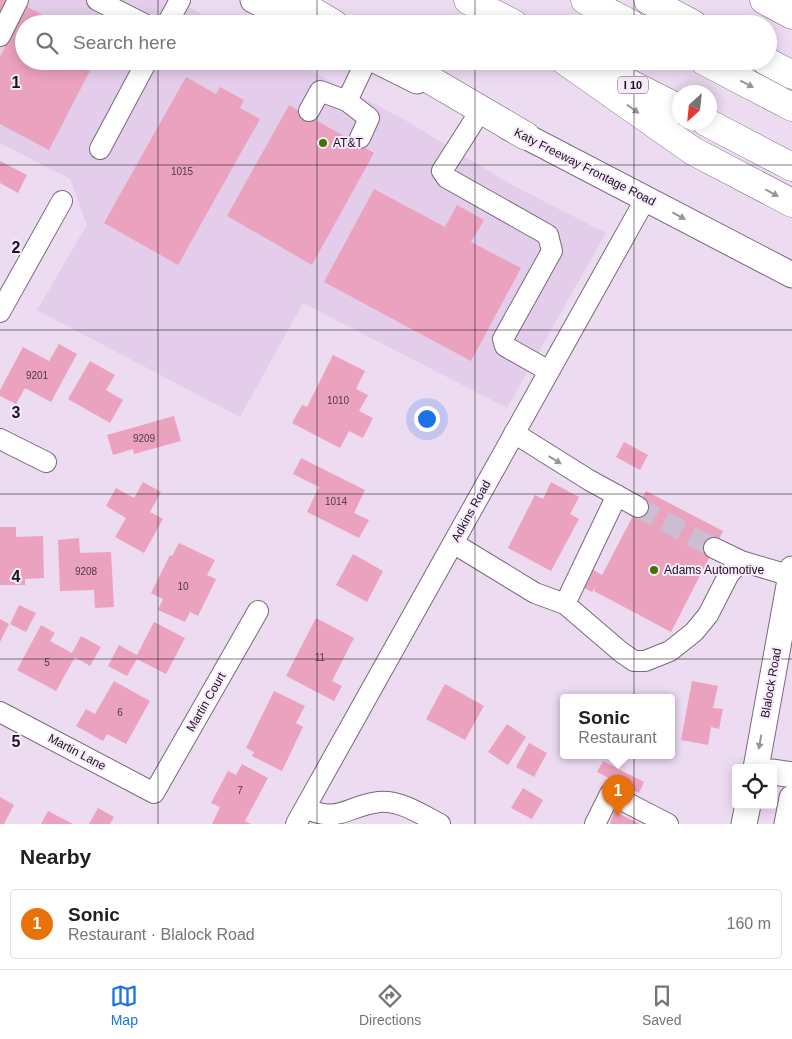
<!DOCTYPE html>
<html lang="en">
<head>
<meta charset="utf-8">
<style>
	body { margin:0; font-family:Helvetica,sans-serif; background:#f6f6f6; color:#202124 }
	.controls { position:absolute; right:15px; bottom:15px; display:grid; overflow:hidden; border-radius:5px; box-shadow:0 2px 12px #0003 }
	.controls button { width:45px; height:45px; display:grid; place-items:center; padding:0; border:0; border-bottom:1px solid #e0e0e0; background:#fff; color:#202124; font:25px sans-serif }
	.compass { position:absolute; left:672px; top:85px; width:45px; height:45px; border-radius:50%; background:#fff; box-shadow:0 2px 12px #0003; rotate:207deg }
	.you { position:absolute; left:426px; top:418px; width:18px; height:18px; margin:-12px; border:4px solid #fff; border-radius:50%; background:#1a73e8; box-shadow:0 0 0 8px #1a73e833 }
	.badge { display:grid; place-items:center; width:32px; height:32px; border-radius:50%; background:#1a73e8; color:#fff; font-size:16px; font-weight:700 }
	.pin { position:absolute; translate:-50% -41px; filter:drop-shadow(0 1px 2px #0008) }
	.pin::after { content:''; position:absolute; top:26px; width:18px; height:15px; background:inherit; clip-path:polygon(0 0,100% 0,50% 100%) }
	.popup { position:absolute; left:560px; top:694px; width:115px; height:65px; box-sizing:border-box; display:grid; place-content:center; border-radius:5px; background:#fff; filter:drop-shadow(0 1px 4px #0005); font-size:16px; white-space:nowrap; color:#757577 }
	.popup b { font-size:19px; color:#202124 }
	.popup::after { content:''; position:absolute; left:50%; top:100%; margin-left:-10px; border:10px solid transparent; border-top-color:#fff }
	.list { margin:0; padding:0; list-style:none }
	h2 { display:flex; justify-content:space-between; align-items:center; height:65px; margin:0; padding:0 20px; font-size:21px }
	h2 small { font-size:16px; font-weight:400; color:#757577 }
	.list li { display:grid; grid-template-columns:32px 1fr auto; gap:15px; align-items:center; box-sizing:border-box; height:70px; margin:0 10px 10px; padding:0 10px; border:1px solid #e0e0e0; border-radius:5px }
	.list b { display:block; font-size:19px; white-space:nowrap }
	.list p { margin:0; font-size:16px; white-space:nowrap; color:#757577 }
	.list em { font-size:16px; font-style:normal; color:#757577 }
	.icon { flex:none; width:28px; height:28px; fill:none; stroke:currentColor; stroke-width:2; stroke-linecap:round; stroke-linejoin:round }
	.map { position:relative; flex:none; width:792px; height:824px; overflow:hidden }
	.search { position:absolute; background:#fff; box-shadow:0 2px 12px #0003; left:15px; right:15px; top:15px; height:55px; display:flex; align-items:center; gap:12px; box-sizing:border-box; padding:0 18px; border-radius:28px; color:#757577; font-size:19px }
	.sheet { height:145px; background:#fff }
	nav { display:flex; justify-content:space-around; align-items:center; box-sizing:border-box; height:70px; border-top:1px solid #e0e0e0; background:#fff; font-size:14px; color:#757577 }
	nav a { display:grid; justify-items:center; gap:2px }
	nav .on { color:#1a73e8 }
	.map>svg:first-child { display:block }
</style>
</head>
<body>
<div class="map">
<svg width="792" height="824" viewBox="0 0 792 824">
	<rect width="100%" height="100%" fill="#eddbf2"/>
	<path fill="#e3cdea" d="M0 0H175L220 24H24V61H292L405 120 512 185 606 233 507 408 303 303 240 417 37 310 87 225 70 179 0 143Z"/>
	<path fill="#eba2bf" d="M0 0H9L0 16Z
		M26 6 59 24H24V61H95L49 150 0 124V57Z
		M186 77 216 94 220 87 244 100 240 108 260 119 178 265 104 223Z
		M289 105 374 153 312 265 227 216Z
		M0 161 27 175 18 193 0 183Z
		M374 189 445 227 457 205 484 220 471 242 521 268 471 361 324 282Z
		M59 344 77 354 51 402 25 388 16 404 0 396V390L23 347 49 361Z
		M333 355 365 371 356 389 368 395 359 411 373 418 363 438 349 431 340 448 292 423 302 405 307 407Z
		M90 361 115 375 106 390 123 400 110 423 68 399Z
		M174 416 181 441 134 454 133 449 113 455 107 435Z
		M624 442 648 455 640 470 616 457Z
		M301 458 365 490 354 513 369 520 359 538 307 512 319 487 293 474Z
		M143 482 161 492 150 512 163 519 144 553 115 537 126 518 106 506 116 488 134 498Z
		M551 482 579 497 570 514 579 519 551 571 508 548 535 495 543 499Z
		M646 491 723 531 671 632 594 591 596 586 592 592 579 585 589 567 602 575Z
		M0 527H16V537L43 536 44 578 25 579V585H0Z
		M79 538 80 553 111 552 114 607 95 608 94 590 60 591 58 540Z
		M179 543 215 560 207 575 216 579 198 616 190 612 185 622 158 610 163 599 151 593 170 555 172 556Z
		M353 554 383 571 367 602 336 585Z
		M19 605 36 613 26 632 10 624Z
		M316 618 354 638 332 681 342 686 334 701 286 676Z
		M0 619 9 624 0 642Z
		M154 622 185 638 166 674 137 659 127 676 108 666 119 645 137 655Z
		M41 625 55 633 50 641 72 653 81 636 101 647 90 666 75 657 56 691 17 670Z
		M114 681 150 701 126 744 107 734 103 741 76 726 86 709 95 714Z
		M692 681 718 686 713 708 723 709 719 729 711 727 708 745 681 740Z
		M445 684 484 706 465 740 426 719Z
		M274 691 305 706 296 723 303 727 282 771 252 756 254 752 246 748Z
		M507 724 526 737 508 765 488 752Z
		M529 743 547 753 534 777 516 767Z
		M603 761 644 782 639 793 597 772Z
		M242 764 268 778 245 821 251 824H212L220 807 211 803 228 771 236 775Z
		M523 788 543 800 532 819 511 808Z
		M0 797 14 805 4 824H0Z
		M98 808 114 817 110 824H89Z
		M48 811 73 824H41Z
		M614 811 640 824H610Z"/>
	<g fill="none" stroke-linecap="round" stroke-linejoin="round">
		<path stroke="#cdbdd2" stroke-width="20" stroke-dasharray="20 10" stroke-linecap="butt" d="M638 507 714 548"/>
		<defs>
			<path id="minor" d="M97 0 144 24
				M167 24 180 0
				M0 36 18 0
				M347 101 366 61
				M309 111 320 91 347 101 369 118 360 138
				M479 113 442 171 447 178 548 235 552 251 503 339 505 346 510 349 549 371
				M100 149 147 61
				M0 312 62 201
				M514 433 589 480 638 507
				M0 439 46 462
				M453 543 535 593 565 604 617 495
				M714 548 741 561
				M565 604 621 652 634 661H645L670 651 694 632 708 615 729 574 741 561 791 576
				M0 712 154 793 258 611
				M305 808C340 824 346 806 379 802 401 800 422 815 440 824
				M296 824 646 198
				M595 824 610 794 668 824"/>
			<path id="major" d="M253 0 301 24
				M377 61 417 81
				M508 127 792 275
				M756 768 792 569
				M773 772 792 775
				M744 824 748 805
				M787 824 792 798"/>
			<path id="highway" d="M294 0 334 24
				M468 0 514 24
				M585 0 631 24
				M648 0 693 24
				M764 0 792 15
				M398 61 526 136
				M565 61 693 151 792 203
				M704 61 792 107
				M766 61 792 75
				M597 67 680 109
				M706 122 792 167"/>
		</defs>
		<use href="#minor" stroke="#78697d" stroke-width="22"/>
		<use href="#major" stroke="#78697d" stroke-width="27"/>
		<use href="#highway" stroke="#78697d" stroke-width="29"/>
		<use href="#minor" stroke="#fff" stroke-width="20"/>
		<use href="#major" stroke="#fff" stroke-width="25"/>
		<use href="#highway" stroke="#fff" stroke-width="28"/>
	</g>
	<defs><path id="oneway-solid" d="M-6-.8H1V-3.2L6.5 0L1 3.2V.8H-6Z" transform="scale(1.25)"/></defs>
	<g fill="#989599">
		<use href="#oneway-solid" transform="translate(747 84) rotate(27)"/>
		<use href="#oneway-solid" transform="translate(633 109) rotate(35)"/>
		<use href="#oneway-solid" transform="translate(772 193) rotate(28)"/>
		<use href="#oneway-solid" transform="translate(679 216) rotate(28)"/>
		<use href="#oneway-solid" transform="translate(555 460) rotate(31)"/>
		<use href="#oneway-solid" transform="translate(760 742) rotate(100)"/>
	</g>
	<path fill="none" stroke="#1a141c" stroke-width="1" stroke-opacity="0.55" d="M158 0V24M317 0V24M475 0V24M634 0V24M158 61V824M317 61V824M475 61V824M634 61V824M0 165H792M0 330H792M0 494H792M0 659H792"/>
	<g fill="#407500" stroke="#f8e9fc" stroke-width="2">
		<circle cx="323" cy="143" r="5"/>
		<circle cx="654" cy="570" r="5"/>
	</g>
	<g text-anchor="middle" stroke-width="4" stroke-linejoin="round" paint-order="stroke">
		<g font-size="10" fill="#4e3845">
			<text x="182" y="175">1015</text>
			<text x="37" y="379">9201</text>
			<text x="338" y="404">1010</text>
			<text x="144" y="442">9209</text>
			<text x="336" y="505">1014</text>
			<text x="86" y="575">9208</text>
			<text x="183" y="590">10</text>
			<text x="320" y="661">11</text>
			<text x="47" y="666">5</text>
			<text x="120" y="716">6</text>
			<text x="240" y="794">7</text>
		</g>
		<rect fill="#f8e9fc" stroke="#5d545f" stroke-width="1" x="618" y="76.5" width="30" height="17" rx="4"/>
		<g font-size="11" font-weight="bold" fill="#1a141c">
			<text x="633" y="89">I 10</text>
		</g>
		<g font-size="12" fill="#1a141c" stroke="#f8e9fc" text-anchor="start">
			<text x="333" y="147">AT&amp;T</text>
			<text x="664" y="574">Adams Automotive</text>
		</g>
		<g font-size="12" fill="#1a141c" stroke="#f8e9fc">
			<text transform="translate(585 167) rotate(27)" y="4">Katy Freeway Frontage Road</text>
			<text transform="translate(471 511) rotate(-61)" y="4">Adkins Road</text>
			<text transform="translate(771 683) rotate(-80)" y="4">Blalock Road</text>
			<text transform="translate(206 702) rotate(-60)" y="4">Martin Court</text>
			<text transform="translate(77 752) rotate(28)" y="4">Martin Lane</text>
		</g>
	</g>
	<g font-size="16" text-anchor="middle" font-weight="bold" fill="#1a141c" stroke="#f8e9fc" stroke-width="4" stroke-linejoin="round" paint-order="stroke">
		<text x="16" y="88">1</text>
		<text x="16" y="253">2</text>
		<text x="16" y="418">3</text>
		<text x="16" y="582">4</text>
		<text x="16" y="747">5</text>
	</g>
</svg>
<div class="controls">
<button><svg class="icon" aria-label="locate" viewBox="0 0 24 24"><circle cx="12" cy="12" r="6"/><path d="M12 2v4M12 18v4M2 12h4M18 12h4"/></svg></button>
</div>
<svg class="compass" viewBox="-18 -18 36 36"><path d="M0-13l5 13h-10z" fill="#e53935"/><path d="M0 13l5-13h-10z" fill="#757577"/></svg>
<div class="you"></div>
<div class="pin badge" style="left:618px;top:816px;background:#e8710a">1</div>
<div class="popup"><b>Sonic</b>Restaurant</div>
<div class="search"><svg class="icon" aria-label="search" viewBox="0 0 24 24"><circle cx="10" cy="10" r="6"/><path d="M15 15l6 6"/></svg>Search here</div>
</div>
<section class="sheet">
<h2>Nearby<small></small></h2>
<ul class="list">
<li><span class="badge" style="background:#e8710a">1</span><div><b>Sonic</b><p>Restaurant · Blalock Road</p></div><em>160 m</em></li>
</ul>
</section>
<nav>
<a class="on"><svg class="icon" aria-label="map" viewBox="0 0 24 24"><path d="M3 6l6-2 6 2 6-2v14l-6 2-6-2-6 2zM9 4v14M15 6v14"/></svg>Map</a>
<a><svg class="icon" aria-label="directions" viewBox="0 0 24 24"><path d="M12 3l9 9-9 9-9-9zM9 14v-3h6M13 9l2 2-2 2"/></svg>Directions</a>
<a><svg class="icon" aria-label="saved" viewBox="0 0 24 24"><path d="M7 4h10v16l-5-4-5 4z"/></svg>Saved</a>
</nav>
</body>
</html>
